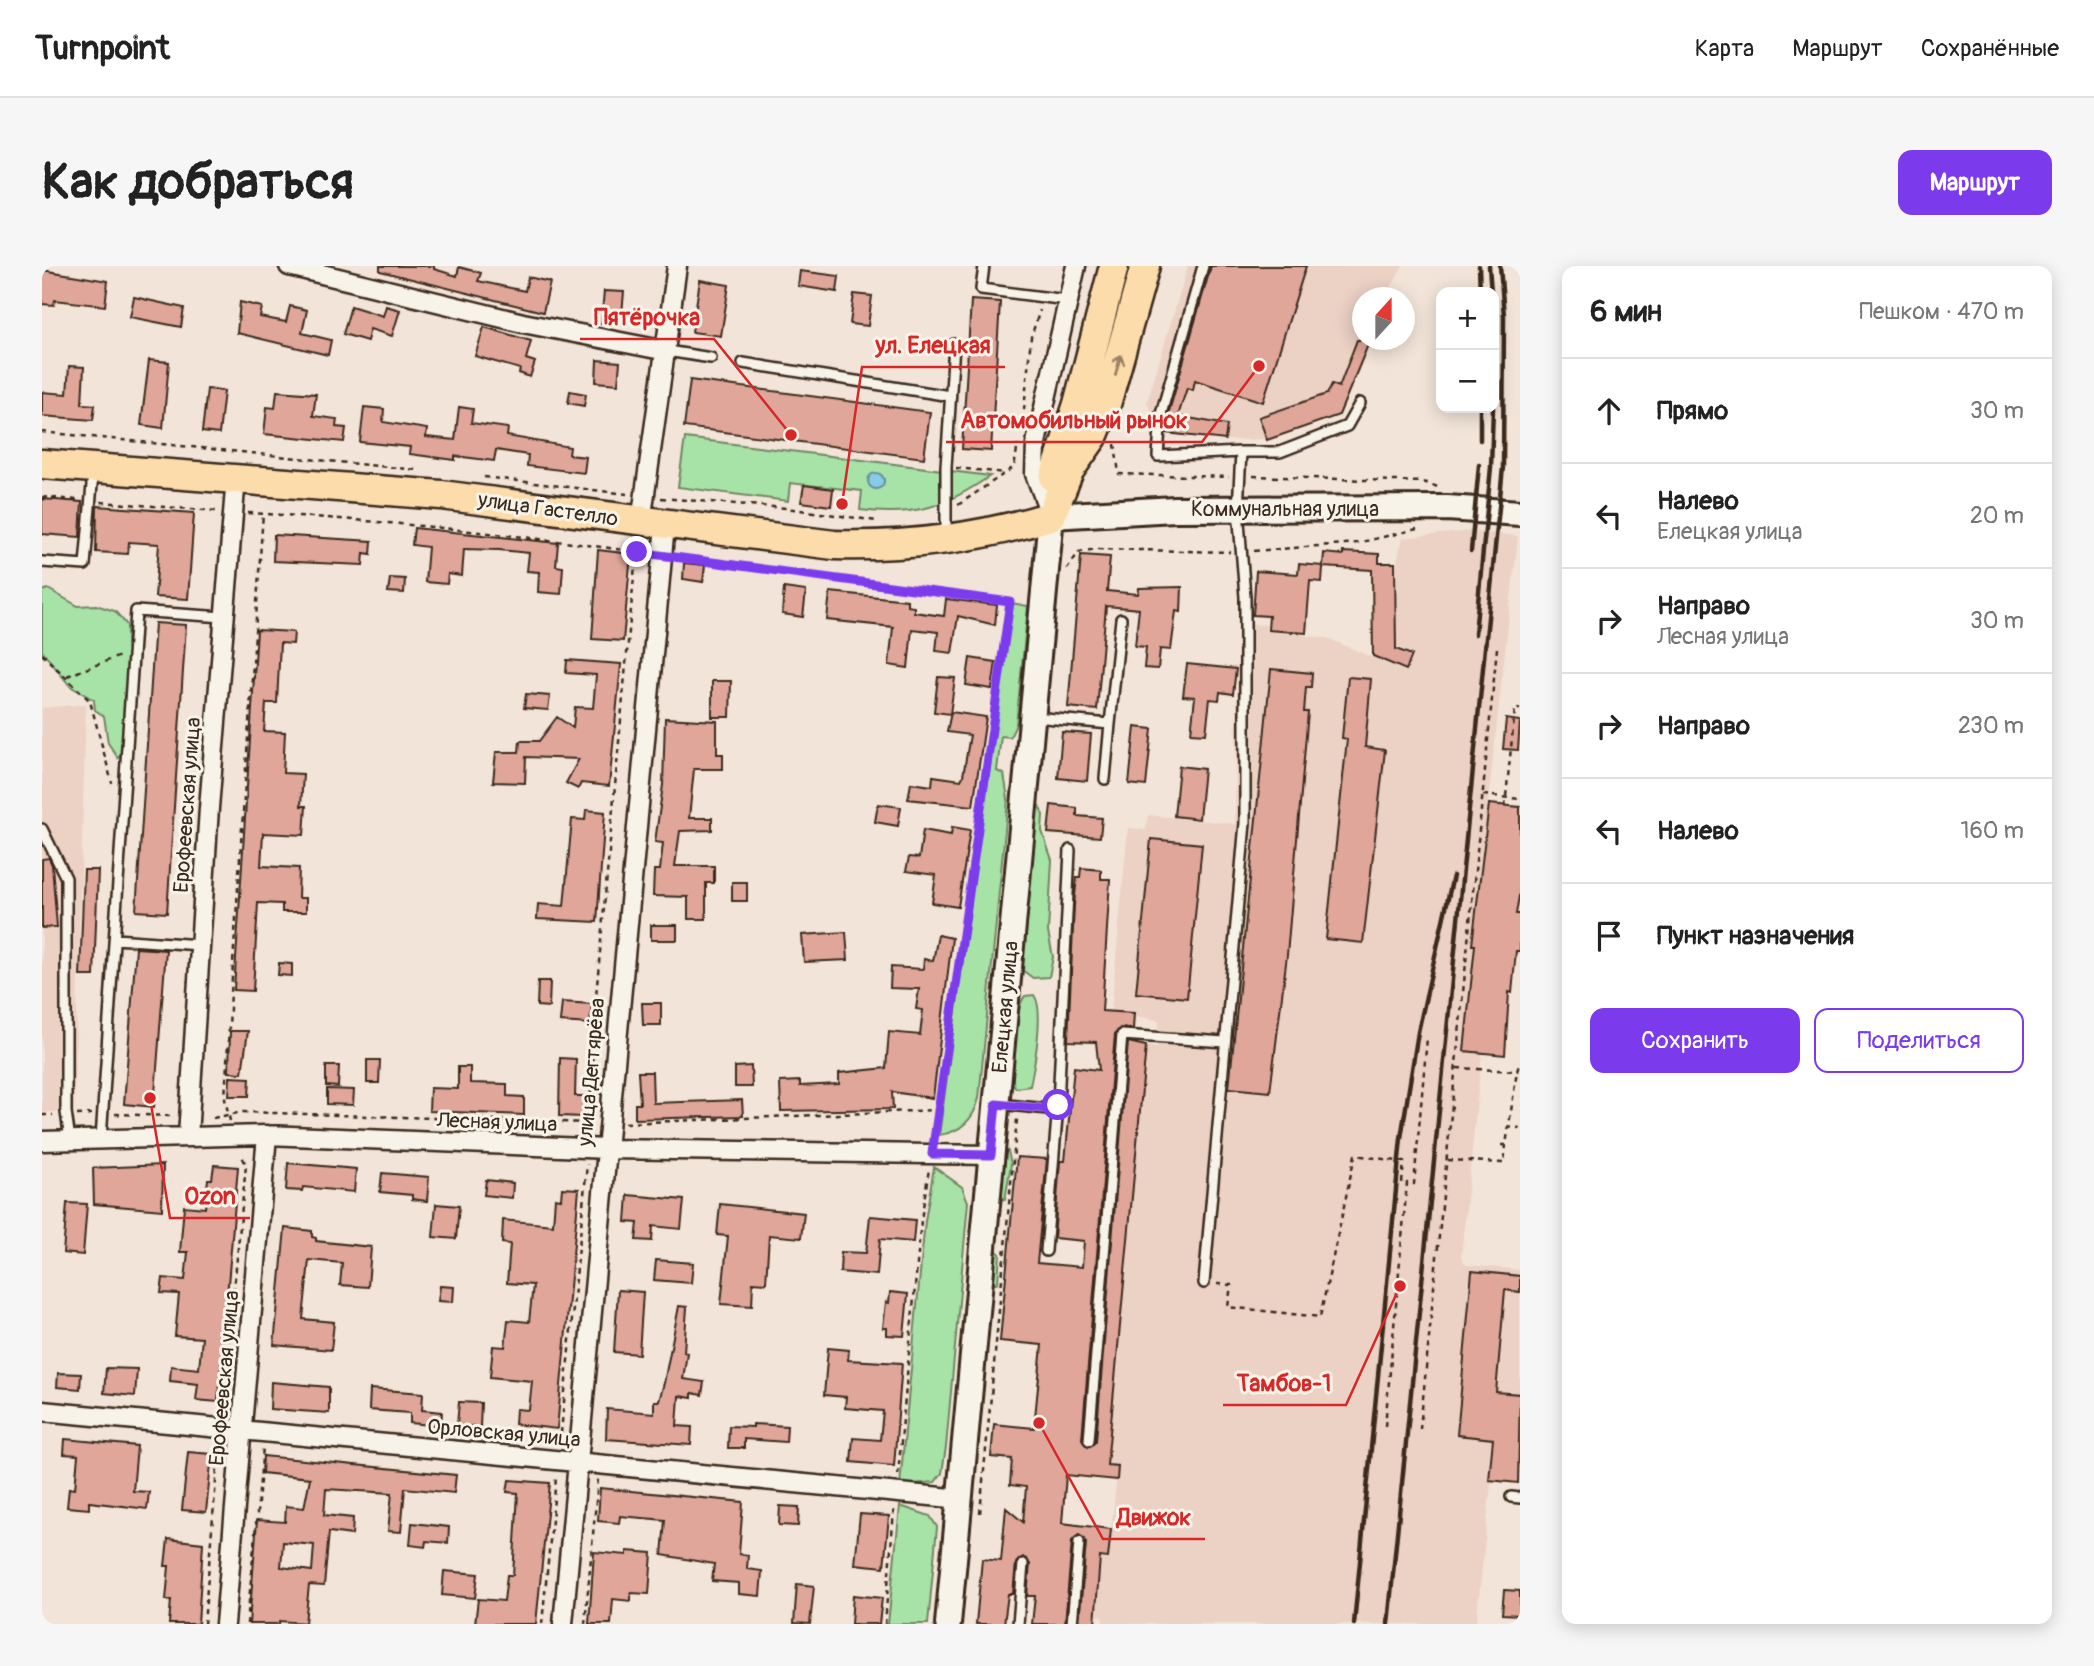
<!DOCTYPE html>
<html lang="ru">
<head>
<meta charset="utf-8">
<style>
	body { margin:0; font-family:Pangolin,sans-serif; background:#f6f6f6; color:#222 }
	.controls { position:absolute; right:21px; top:21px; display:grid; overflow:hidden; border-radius:14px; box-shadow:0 4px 18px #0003 }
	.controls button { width:63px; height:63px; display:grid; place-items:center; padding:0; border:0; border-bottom:2px solid #e0e0e0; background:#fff; color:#222; font:35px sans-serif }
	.compass { position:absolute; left:1310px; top:21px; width:63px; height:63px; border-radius:50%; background:#fff; box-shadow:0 4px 18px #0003; rotate:21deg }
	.stop { position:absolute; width:21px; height:21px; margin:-16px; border:5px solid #7c3aed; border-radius:50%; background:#fff }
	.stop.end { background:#7c3aed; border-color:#fff; box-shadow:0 2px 7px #0008 }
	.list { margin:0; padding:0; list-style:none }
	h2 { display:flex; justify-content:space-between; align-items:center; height:91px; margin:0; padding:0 28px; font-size:30px }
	h2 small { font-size:23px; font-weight:400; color:#767676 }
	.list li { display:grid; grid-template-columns:46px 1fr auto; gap:21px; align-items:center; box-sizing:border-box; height:105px; padding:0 28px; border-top:2px solid #e0e0e0 }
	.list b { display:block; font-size:26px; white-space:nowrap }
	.list p { margin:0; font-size:23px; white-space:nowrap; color:#767676 }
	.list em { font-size:23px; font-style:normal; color:#767676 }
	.actions { display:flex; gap:14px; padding:21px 28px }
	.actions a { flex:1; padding:16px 0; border:2px solid #7c3aed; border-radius:14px; text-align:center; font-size:24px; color:#7c3aed }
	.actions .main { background:#7c3aed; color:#fff }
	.icon { flex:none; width:38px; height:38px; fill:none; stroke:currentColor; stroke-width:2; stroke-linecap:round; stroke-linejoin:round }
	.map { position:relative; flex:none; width:1478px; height:1358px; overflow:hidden; border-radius:14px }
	header { display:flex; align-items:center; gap:42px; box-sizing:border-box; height:98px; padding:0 35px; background:#fff; border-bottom:2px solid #e0e0e0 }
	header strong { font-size:33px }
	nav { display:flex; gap:38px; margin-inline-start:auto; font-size:24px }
	.intro { display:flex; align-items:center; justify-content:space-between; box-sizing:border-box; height:168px; padding:0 42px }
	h1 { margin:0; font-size:49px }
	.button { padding:18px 32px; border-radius:14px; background:#7c3aed; color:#fff; font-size:24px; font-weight:700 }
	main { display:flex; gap:42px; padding:0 42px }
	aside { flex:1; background:#fff; border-radius:14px; box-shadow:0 4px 18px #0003 }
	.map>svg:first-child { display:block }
</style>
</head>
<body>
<header>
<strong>Turnpoint</strong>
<nav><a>Карта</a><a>Маршрут</a><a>Сохранённые</a></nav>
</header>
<div class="intro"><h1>Как добраться</h1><a class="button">Маршрут</a></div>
<main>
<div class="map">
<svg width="1478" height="1358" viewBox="0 0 1478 1358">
	<rect width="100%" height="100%" fill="#f2e4d8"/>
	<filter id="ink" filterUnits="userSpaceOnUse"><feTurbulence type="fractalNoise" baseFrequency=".0143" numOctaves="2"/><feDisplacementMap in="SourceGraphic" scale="14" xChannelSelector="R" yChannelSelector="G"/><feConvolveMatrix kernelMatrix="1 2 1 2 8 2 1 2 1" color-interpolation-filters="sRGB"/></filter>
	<g filter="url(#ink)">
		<path fill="#ecd1c5" d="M1146 0H1361L1344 31 1321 32V74H1328L1297 149 1229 173 1183 174 1118 167 1105 136Z
			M1428 265 1476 270 1430 679H1433L1422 784 1440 786 1419 991 1424 999 1478 1004V1172L1454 1171 1434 1358H1061V1350L1053 1349 1058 1291H1066L1076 1201 1065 1199 1096 849 1104 780 1115 781 1117 754 1069 746 1086 562 1104 564 1106 549 1193 558 1196 357 1224 359V365L1285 372 1364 406 1371 389 1355 380V295L1361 272Z
			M44 438 32 846H0V442Z"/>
		<path fill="#a7e2a7" stroke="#718662" stroke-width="2" d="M643 172 948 210C903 241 873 251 818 244L820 225 748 217 746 235 636 221Z
			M6 323 36 340 54 339 73 345 85 359V379L92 398 81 486 76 492 66 477 62 450 53 444 52 434 28 420 0 385V325Z
			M969 337 986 340 974 459 968 471 959 470 955 505 962 508 966 533 937 832C932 853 920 866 897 869Z
			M997 540 1001 549 1000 565 1010 594 1006 666 1011 691 1007 711 991 712 980 704 990 546Z
			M992 729C1003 743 992 801 988 820L974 822C964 813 973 740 983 730Z
			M962 884 966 885 969 898 963 934 955 931Z
			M892 901 920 921 926 936 904 1181 900 1207 893 1216 858 1219 883 955Z
			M952 982 958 988 956 1016 952 1018 949 1016Z
			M858 1240 888 1250 895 1261 886 1358H846Z"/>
		<path fill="#86cce7" stroke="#688b97" stroke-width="2" d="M826 215a8 8 0 1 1 16 0a8 8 0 1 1-16 0Z"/>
		<path fill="#dfa699" stroke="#3b2a1e" stroke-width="2" fill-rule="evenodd" d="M338 0H392V3L415 10 417 1 439 7 436 15 483 25 486 11 508 16 501 46 338 5Z
			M1169 0H1264L1221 136 1153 114 1151 124 1145 122 1136 150 1185 159 1183 174 1125 167 1126 149Z
			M0 4 66 15 63 40 13 34 12 39 0 38Z
			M758 5 797 10 795 26 756 20Z
			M658 14 687 19 679 70 650 66Z
			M562 25 582 26 579 59 559 57Z
			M812 28 830 30 826 60 808 58Z
			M92 31 142 42 139 61 88 51Z
			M929 34 958 36 949 185 920 183Z
			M198 36 220 41 218 51 244 56 248 40 265 44 260 67 289 74 286 89 195 67Z
			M309 40 341 50 344 40 358 44 350 70 328 63 325 75 301 68Z
			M442 61 489 75 484 93 493 96 488 111 477 107 478 103 433 90Z
			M1315 74H1328L1297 149 1225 174 1217 151 1285 128 1290 118 1297 121Z
			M107 94 127 96 121 162 99 159Z
			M555 94 578 96 576 118 554 116Z
			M27 100 42 101 40 138 53 139 51 154 0 150V126L25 128Z
			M648 114 888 146 882 192 642 161Z
			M165 123 182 125 177 168 160 166Z
			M235 125 274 128 271 150 295 153 294 161 304 162 302 176 222 168 225 141 233 142Z
			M528 125 544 128 542 140 526 137Z
			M322 141 342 143 341 156 385 163 384 171 413 174 417 141 431 143 429 157 466 162 465 170 528 181 527 189 544 191 542 207 485 200 486 189 454 184 452 195 413 190V194L367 188 368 181 318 176Z
			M762 219 791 223 789 240 759 236Z
			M0 233 40 236 38 271 0 268Z
			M55 240 152 247 146 333 113 331 117 278 87 276 86 288 54 286Z
			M372 262 516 277 514 300 521 301 519 328 496 326 497 306 485 305 487 287 457 284 422 283 420 310 406 308 405 318 383 316 386 281 370 279Z
			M232 269 330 275 329 288 322 287 321 299 231 295Z
			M556 284 589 288 581 375 550 373Z
			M1301 286 1337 288V297H1353L1354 383 1370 389 1364 404 1331 390 1330 304 1281 301 1280 316 1268 315 1264 367 1226 364 1227 350 1211 349 1214 305 1256 308 1257 298 1281 300 1282 287 1301 289Z
			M1039 289 1068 291 1065 325 1096 328 1097 322 1140 321 1139 346 1134 345 1129 384 1118 383 1116 403 1102 402 1104 381 1093 380 1097 343 1064 340 1055 444 1026 441Z
			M642 297 663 299 661 316 641 313Z
			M348 312 363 313 362 327 346 326Z
			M742 322 764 325 761 351 740 348Z
			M788 326 865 334V340L872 341V346L902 350 904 333 955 339 953 359 916 350 910 387 894 385 896 366 870 363 866 402 847 399 851 361 785 354Z
			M113 357 144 359 125 647 94 645Z
			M215 364 252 366 251 378 238 377 235 437H224L222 465 243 466 241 507 261 508 259 540H264L262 569 221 567 219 600 257 602 256 632H264V646H240V638L216 637 211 725 192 724Z
			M928 392 954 396 950 423 924 419Z
			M525 394 579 398 567 520 539 517 536 523 524 517 537 493 484 491 483 517 451 516 454 486H477L478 475H497L515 451 531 462 533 441 551 442 554 409 524 407Z
			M1145 398 1194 403 1191 428 1178 426 1177 434 1168 433 1164 468 1149 467 1153 431 1141 430Z
			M1229 403 1270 407 1269 421H1264L1262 446H1266L1245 689 1228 826 1187 822Z
			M896 411 913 412 908 448 892 446Z
			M1306 411 1329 413 1323 481 1343 484 1321 677 1284 673 1305 473 1300 472Z
			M670 415H689L688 451H670Z
			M484 428 508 430 506 444 482 442Z
			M909 446 944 451 931 540 866 533 869 517 890 520 891 510 919 514 921 510 928 469 905 466Z
			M623 452 675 455V488H681V503H652L647 552H670V564L638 565 633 600H672V617H664V653H646V631L611 630 612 604H618L621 577 613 576 621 519Z
			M1464 453 1478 455 1476 484 1461 483Z
			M1093 461 1110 463 1104 520 1087 518Z
			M1020 466 1049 468 1045 515 1016 512Z
			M1137 500 1162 503 1157 553 1132 550Z
			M836 538 859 541 856 560 833 556Z
			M1447 538 1478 541V624L1474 648H1478V685H1474L1470 727 1467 726 1463 789 1422 785 1433 679H1430Z
			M1009 539 1035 542V550L1060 552 1058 571 1006 567Z
			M544 544 563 546 555 656 495 653 496 638 522 640 530 553 543 554Z
			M910 561 928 564 916 641 890 637 894 609 864 605 867 591 877 592 881 564 909 569Z
			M1109 573 1160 578 1145 732 1094 727Z
			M7 592 10 599 15 661 0 662V593Z
			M1039 602 1059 604V613H1068L1060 745 1092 747 1091 763 1078 762 1073 768 1040 1173 1046 1181 1054 1175 1086 776 1104 780 1065 1199 1076 1200 1075 1214 1024 1209 1020 1257 1069 1263 1066 1292 1058 1291 1053 1358H1037L1044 1277 1037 1269 1030 1275 1023 1358H990L993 1330H985L988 1298 981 1291 974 1297 971 1328H966L962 1358H934L940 1293 959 1295 964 1242 981 1256 984 1221 968 1219 970 1193 949 1191 952 1158 992 1162 1000 1079 958 1075 975 891 1005 893 995 997 1040 1001 1042 975 1012 972 1018 895H1023L1032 801 1057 804 1054 776 1026 775 1032 639 1035 611H1038Z
			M42 604H56L52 710H38Z
			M690 616H705V635H690Z
			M609 659H635V674H609Z
			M804 666 806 694 762 696 760 669Z
			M896 669 910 672 891 832 850 826 851 843 739 845 738 816 758 815V820L797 818V807L844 802 847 766 878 769 881 744 874 743 877 723 848 722 849 701 881 703 882 693 891 695Z
			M94 682 124 684 112 841 82 838Z
			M237 697 250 698V710L236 709Z
			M496 715H508L507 741 495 740Z
			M520 736 550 738 548 758 518 756Z
			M600 737H619V759H601Z
			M188 765H206L200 807 187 806Z
			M518 792 534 793 533 830H542L541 851 517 850Z
			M325 794H338L337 817H325Z
			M284 800H297L296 821 284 820Z
			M709 800 710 821H693V801Z
			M416 801H428V817L465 818V830L482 831V849L387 845 388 822 416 823Z
			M596 806H610L611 837 700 834 701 850 593 853V838H598Z
			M188 811 208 812 207 830H187Z
			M285 823 312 824 311 839 285 838Z
			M246 897 314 903 312 926 261 921 260 925 244 924Z
			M121 899 120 944 52 938 51 902Z
			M172 899 196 901 176 1136 154 1134 156 1118 128 1115 129 1100 157 1103 160 1072 133 1070 137 1028 119 1027 121 1012 143 1014 146 986H138L142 940 163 942 166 913H170Z
			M340 907 387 911 385 935 370 933V929L338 926Z
			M444 914 471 917 470 932 442 929Z
			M520 922 537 923 515 1163 473 1158 474 1143 487 1144 490 1115 448 1111 451 1080 463 1081 466 1054 487 1056 491 1019 465 1017 468 978 460 977 461 954 511 959 513 932 519 933Z
			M586 929 642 934 639 963 611 960 610 975 594 974 596 957 584 956Z
			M25 937 45 938 41 989 21 987Z
			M394 938 417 940 414 973 391 971Z
			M678 938 762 947 759 972 727 969 724 1017 711 1016 710 1040 679 1038 686 970 675 969Z
			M828 950 873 954 871 976 838 973 835 1009 798 1006 799 986 824 987Z
			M243 962 270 965V971L274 972V975L329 981 326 1021 298 1019 300 997 267 994 261 1053 292 1056 289 1084 232 1079Z
			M614 994 651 997 649 1017 612 1014Z
			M1430 1005 1478 1010V1026L1463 1024 1454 1126 1478 1128 1476 1217 1447 1214 1451 1173 1415 1169Z
			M398 1020 412 1021 411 1036 396 1035Z
			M576 1024 601 1026 597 1088 572 1086Z
			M848 1026 866 1028 862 1070 845 1069V1062H841L844 1036 847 1037Z
			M637 1040 645 1041 642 1086 645 1087 641 1113 662 1116 660 1129 650 1127V1132L637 1130 635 1160 650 1161 649 1179 564 1173 565 1143 612 1147V1135H617L622 1117Z
			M786 1082 807 1084 806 1094 860 1097 852 1200 809 1196 811 1172 838 1174 841 1145 803 1142 804 1131 782 1129Z
			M64 1102 95 1103 93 1130 62 1127Z
			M16 1107 39 1108 38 1123 15 1121Z
			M229 1116 287 1121V1147L228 1143Z
			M328 1123 381 1127 380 1144 400 1146 399 1160 368 1157V1147L327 1144Z
			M417 1136 439 1137 438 1161 415 1159Z
			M711 1158 745 1160 744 1176 702 1173V1182H686L687 1160 711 1161Z
			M23 1173 95 1180 91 1225 107 1226 105 1243 47 1236V1243L25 1241 27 1222 33 1223 36 1189 22 1188Z
			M146 1186 170 1188 164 1246 140 1244Z
			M221 1190 414 1209 412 1227 363 1222 359 1266 346 1265 350 1227 284 1223 282 1249 311 1252 310 1269 287 1266 282 1320 267 1319 263 1357 237 1355V1358H207L215 1254 243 1256 244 1240 262 1242 268 1212 220 1207ZM241 1276 272 1279 270 1305 239 1301Z
			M467 1214 508 1217 494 1358H433L436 1333 462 1335 465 1309H471L476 1227 465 1226Z
			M558 1222 701 1236 697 1288 706 1289 705 1303 720 1305 718 1330 697 1328V1317L670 1315 672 1298 620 1289 623 1254 578 1250 577 1257 556 1255Z
			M738 1240 757 1241 756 1260 737 1259Z
			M818 1248 847 1250 842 1301 813 1298Z
			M370 1257 407 1261 406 1277 384 1275 383 1281 368 1279Z
			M126 1273 161 1277 156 1358H127L129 1334H124L127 1300H123Z
			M585 1285 610 1287 607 1328 589 1327V1335L571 1333 569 1358H547L552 1286 585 1289Z
			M402 1305 436 1308 433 1332 400 1329Z
			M755 1318 772 1320 768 1358 752 1357Z
			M1462 1324 1478 1325V1349L1460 1348Z
			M811 1329 840 1332 837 1358H809Z"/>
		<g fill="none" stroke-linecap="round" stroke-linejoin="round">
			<defs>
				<path id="lane" d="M942 0 939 23 1025 34
					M1161 0 1119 148 1116 190 1199 186 1196 243 1203 331V557L1162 1017
					M625 85 669 92
					M701 97 908 130
					M1199 186H1238L1305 160 1318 137
					M904 268V201L912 78
					M0 296 43 299 51 207
					M992 451 1068 458 1063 513
					M1068 458 1079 353
					M0 563 24 612V846L28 874
					M73 673 158 679
					M956 838 1016 844
					M59 873 94 345 182 351
					M1004 985 1016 839 1028 584
					M1047 1174 1080 769 1183 776
					M1469 1231 1478 1232
					M976 1358 981 1298
					M1030 1358 1037 1276"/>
				<path id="street" d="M247 0 481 57 625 85
					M1009 250 993 208 994 177 1034 0
					M599 256 635 0
					M146 870 167 542 194 211
					M0 875 225 869 566 883 949 889
					M0 1145 920 1233
					M183 1358 225 869
					M521 1358C558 992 586 625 623 259"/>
				<path id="secondary" d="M906 1358 1009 250 1133 243 1405 242 1478 247"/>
				<path id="primary" d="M0 198 399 229 792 279C867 281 938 272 1009 250
					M1012 212 1036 138 1072 0
					M1009 250 1027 205 1051 171 1063 142 1103 0"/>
			</defs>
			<use href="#lane" stroke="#3b2a1e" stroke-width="14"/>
			<use href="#street" stroke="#3b2a1e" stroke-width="23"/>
			<use href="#secondary" stroke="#3b2a1e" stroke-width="30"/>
			<use href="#primary" stroke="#3b2a1e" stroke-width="33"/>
			<path stroke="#3b2a1e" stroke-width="2.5" stroke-dasharray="5 5" stroke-linecap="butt" d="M981 154 989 71 998 44
				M0 166 376 204
				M1073 178 1077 208 1187 211
				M914 202 963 207
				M1211 210 1381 216 1396 221
				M442 211 585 228
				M0 231 35 234
				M619 232 744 242 835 255
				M59 236 175 245
				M916 239 972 201 976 178
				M206 247C339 254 470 268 603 287
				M1212 285 1315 277 1375 263
				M637 292 968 336 892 872
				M1025 303 1037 286 1054 283 1188 286
				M0 388 48 435 70 517
				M25 410 78 390
				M1441 529 1478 533
				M1463 540 1473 443H1478
				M1415 802 1475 805 1478 796
				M73 848 130 850
				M0 849H11
				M35 849 49 848
				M171 852 201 846 549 857
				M188 855 183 833 188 742 221 247
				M583 857 895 844
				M1465 861 1478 862
				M547 867 553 741 594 288
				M1459 879H1464L1475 805
				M1406 894 1462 897 1464 879
				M1175 1018 1189 1019 1186 1041 1278 1051 1313 889 1362 896 1360 917H1365
				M180 1145 204 899 199 888
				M1343 1160 1365 917 1372 918 1385 772
				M1378 1163 1455 382
				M518 1177 545 898
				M856 1209 879 954 887 903
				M938 1247 975 853
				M162 1358 177 1179
				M205 1358 221 1181
				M500 1358 514 1212
				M543 1358 556 1213
				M843 1358 852 1244"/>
			<use href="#lane" stroke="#f7f3e8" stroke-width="9"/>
			<use href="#street" stroke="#f7f3e8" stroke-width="18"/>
			<use href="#secondary" stroke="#f7f3e8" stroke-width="24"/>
			<use href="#primary" stroke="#fddcac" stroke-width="28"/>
			<path stroke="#3b2a1e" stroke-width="4.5" d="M1437 0 1438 26
				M1447 0 1449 26
				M1438 174V142
				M1429 285 1437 199
				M1433 368 1449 201 1451 142
				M1312 1358 1359 872 1376 766 1411 610
				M1346 1358 1461 201 1462 50 1458 0"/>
		</g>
		<defs><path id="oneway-shaft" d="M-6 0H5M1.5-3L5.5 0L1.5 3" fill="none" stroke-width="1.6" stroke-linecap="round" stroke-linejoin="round" transform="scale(1.75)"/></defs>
		<use stroke="#9c8365" href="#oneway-shaft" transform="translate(1076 99) rotate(-75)"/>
	</g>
	<g fill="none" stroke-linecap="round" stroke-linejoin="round" filter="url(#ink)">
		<path stroke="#7c3aed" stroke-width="9" d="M595 286 968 336 890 888 949 889 954 838 1016 844V839"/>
	</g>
	<g text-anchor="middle" stroke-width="6" stroke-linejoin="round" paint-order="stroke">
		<g font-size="21" fill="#3b2a1e" stroke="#f7f3e8">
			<text transform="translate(506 243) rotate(8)" y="7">улица Гастелло</text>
			<text x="1243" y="250">Коммунальная улица</text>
			<text transform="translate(145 539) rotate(-86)" y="7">Ерофеевская улица</text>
			<text transform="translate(963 741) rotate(-85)" y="7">Елецкая улица</text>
			<text transform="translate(549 806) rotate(-85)" y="7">улица Дегтярёва</text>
			<text transform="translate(455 856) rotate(2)" y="7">Лесная улица</text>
			<text transform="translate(182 1112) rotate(-85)" y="7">Ерофеевская улица</text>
			<text transform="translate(462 1167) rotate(5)" y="7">Орловская улица</text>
		</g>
	</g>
	<path fill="none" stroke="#d62828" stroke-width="2.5" d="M749 169L672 73H538M800 238L820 101H963M1217 100L1160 176H904M108 832L128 952H208M1358 1020L1304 1139H1181M997 1157L1061 1273H1163"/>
	<g fill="#d62828" stroke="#f7f3e8" stroke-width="2.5">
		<circle cx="749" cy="169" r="7"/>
		<circle cx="800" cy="238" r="7"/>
		<circle cx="1217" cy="100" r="7"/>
		<circle cx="108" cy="832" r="7"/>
		<circle cx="1358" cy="1020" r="7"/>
		<circle cx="997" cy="1157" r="7"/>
	</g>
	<g font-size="23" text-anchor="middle" font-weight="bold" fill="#d62828" stroke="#f7f3e8" stroke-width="6" stroke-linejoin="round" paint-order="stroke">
		<text x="605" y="59">Пятёрочка</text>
		<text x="891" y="87">ул. Елецкая</text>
		<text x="1032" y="162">Автомобильный рынок</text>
		<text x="168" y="938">Ozon</text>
		<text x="1242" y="1125">Тамбов-1</text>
		<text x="1112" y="1259">Движок</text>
	</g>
</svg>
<div class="controls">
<button>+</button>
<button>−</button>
</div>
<svg class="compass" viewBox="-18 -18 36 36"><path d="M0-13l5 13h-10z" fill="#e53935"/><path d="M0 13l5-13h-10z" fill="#767676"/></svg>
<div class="stop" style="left:1016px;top:839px"></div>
<div class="stop end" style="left:595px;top:286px"></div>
</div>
<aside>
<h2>6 мин<small>Пешком · 470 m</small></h2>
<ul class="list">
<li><svg class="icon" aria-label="ahead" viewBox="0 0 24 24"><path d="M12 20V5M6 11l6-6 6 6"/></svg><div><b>Прямо</b></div><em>30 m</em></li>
<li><svg class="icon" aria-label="left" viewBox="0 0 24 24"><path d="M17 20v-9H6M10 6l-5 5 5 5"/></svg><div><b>Налево</b><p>Елецкая улица</p></div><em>20 m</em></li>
<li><svg class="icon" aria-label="right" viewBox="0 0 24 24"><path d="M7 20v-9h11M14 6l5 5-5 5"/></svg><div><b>Направо</b><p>Лесная улица</p></div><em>30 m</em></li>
<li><svg class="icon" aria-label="right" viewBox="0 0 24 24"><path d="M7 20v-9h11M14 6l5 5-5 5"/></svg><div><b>Направо</b></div><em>230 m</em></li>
<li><svg class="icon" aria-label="left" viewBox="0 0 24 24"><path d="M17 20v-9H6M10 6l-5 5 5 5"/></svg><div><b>Налево</b></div><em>160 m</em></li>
<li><svg class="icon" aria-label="arrive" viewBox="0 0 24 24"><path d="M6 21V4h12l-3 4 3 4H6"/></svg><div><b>Пункт назначения</b></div></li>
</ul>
<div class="actions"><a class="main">Сохранить</a><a>Поделиться</a></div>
</aside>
</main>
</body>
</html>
